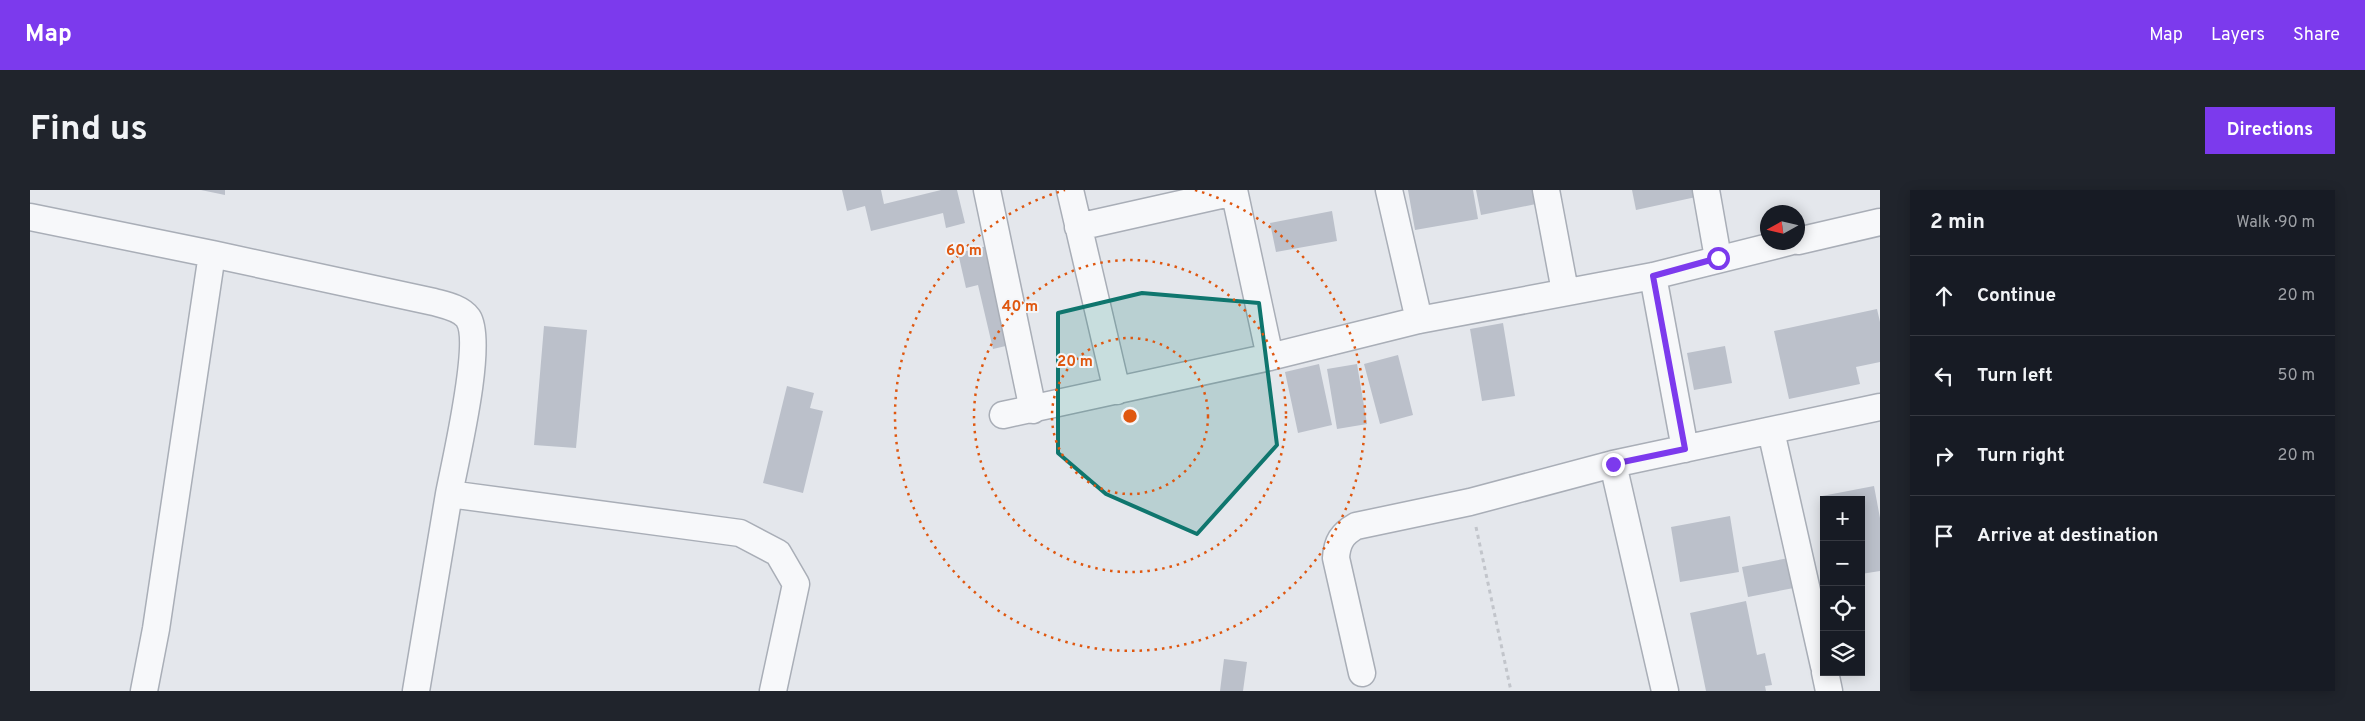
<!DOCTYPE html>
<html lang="en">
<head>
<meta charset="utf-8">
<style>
	body { margin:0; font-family:Overpass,sans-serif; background:#20242c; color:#f1f3f6 }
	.controls { position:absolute; right:15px; bottom:15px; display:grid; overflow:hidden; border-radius:0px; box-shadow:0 2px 12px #0003 }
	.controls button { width:45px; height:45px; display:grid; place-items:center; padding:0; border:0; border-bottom:1px solid #363941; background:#171b24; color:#f1f3f6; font:25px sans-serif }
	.compass { position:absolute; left:1730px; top:15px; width:45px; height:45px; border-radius:50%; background:#171b24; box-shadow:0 2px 12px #0003; rotate:262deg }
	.stop { position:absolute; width:15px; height:15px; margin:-11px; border:4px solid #7c3aed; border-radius:50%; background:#fff }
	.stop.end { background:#7c3aed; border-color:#fff; box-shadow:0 1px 5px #0008 }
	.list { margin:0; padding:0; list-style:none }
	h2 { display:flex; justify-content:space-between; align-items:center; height:65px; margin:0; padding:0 20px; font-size:21px }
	h2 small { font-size:16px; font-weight:400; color:#9ea1a6 }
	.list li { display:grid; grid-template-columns:32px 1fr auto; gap:15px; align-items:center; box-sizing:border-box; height:80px; padding:0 20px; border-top:1px solid #363941 }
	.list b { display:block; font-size:19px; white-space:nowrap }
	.list em { font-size:16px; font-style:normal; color:#9ea1a6 }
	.icon { flex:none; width:28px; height:28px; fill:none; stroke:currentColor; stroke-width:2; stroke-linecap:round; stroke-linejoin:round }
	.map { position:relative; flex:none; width:1850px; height:501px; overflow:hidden; border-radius:0px }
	header { display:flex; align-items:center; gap:30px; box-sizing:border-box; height:70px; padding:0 25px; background:#7c3aed; color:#fff }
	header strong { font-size:24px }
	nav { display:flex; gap:28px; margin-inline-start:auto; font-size:18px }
	.intro { display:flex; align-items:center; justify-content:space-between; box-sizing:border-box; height:120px; padding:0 30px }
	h1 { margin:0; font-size:35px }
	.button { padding:12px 22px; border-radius:0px; background:#7c3aed; color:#fff; font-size:18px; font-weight:700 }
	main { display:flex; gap:30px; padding:0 30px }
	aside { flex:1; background:#171b24; border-radius:0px; box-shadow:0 2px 12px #0003 }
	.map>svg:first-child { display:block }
</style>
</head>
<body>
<header>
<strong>Map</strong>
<nav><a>Map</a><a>Layers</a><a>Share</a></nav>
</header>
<div class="intro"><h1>Find us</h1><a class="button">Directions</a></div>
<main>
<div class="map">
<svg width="1850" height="501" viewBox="0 0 1850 501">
	<rect width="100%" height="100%" fill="#e4e7ec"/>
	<path fill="#bbc0ca" d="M171 0H195V5Z
		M812 0H851L854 14 911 0H927L935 33 916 38 913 23 841 41 835 16 817 21Z
		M1378 0H1443L1448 29 1385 40Z
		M1446 0H1503L1506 14 1451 25Z
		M1602 0H1665L1666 7 1606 20Z
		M1302 21 1307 51 1246 62 1240 33Z
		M957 56 980 155 963 159 948 95 936 98 928 63Z
		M1847 119 1850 132V172L1826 177 1830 194 1759 209 1744 141Z
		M1473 133 1485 206 1452 211 1440 139Z
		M514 136 557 140 546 258 504 255Z
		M1695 156 1702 193 1664 200 1657 163Z
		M1368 165 1383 225 1350 234 1334 174Z
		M1289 174 1302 235 1268 243 1255 182Z
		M1327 174 1337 234 1307 239 1297 179Z
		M757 196 784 203 780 218 793 221 773 303 733 293Z
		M1844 296 1850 328V381L1831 384V310H1793L1792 306Z
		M1700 326 1709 382 1650 392 1641 337Z
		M1764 367 1769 397 1718 407 1712 377Z
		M1716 411 1727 465 1735 463 1742 495 1735 496 1736 501H1676L1660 423Z
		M1194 469 1217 472 1213 501H1190Z"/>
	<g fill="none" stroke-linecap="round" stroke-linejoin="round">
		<defs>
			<path id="minor" d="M957 0 1003 220
				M1040 0 1087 201
				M1204 0 1240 167
				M1359 0 1389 130
				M1516 0 1535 101
				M1676 0 1688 68
				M0 27 182 64 126 439 114 501
				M1048 37 1204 2
				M1768 51 1850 32
				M182 64 404 112C415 115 431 118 438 128 454 152 425 272 419 304
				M1623 86 1655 259
				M973 225 1240 167 1389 130 1623 86 1759 52
				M1741 241 1794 476
				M1583 274 1635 501
				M1795 482 1799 501
				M1332 483 1306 368C1307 352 1312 344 1326 336L1440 312 1583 274 1850 217
				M386 501 419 304 710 343 748 363 766 394 743 501"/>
		</defs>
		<use href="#minor" stroke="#a9aeb7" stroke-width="29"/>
		<path stroke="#c2c5cb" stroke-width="3" stroke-dasharray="4 4" stroke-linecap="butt" d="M1446 337 1481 501"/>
		<use href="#minor" stroke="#f7f8fa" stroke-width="26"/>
	</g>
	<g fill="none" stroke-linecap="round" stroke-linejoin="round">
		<path stroke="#7c3aed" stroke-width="6" d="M1583 274 1655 259 1623 86 1688 68"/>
	</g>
	<path fill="#0f766e" fill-opacity="0.2" stroke="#0f766e" stroke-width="4" stroke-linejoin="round" d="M1112 103 1229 113 1247 255 1167 344 1076 304 1028 263V123Z"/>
	<g fill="none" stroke="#df570f" stroke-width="2.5" stroke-dasharray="2.5 5">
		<circle cx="1100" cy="226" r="78"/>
		<circle cx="1100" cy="226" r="156"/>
		<path d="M1165 0A235 235 0 1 1 1035 0"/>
	</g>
	<circle cx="1100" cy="226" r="8" fill="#df570f" stroke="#f4f6f9" stroke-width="2.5"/>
	<g font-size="15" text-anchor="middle" font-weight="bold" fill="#df570f" stroke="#f4f6f9" stroke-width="4" stroke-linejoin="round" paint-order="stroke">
		<text x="934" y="65">60 m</text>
		<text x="990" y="121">40 m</text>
		<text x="1045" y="176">20 m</text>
	</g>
</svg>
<div class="controls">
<button>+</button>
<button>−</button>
<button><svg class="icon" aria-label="locate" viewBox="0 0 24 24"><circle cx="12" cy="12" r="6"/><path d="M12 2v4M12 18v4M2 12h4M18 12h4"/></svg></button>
<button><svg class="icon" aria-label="layers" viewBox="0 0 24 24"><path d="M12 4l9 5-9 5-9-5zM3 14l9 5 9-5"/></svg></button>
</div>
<svg class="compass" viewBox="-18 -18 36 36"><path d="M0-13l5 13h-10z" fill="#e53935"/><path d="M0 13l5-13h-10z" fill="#9ea1a6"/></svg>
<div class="stop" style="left:1688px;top:68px"></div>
<div class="stop end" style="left:1583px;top:274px"></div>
</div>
<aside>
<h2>2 min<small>Walk · 90 m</small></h2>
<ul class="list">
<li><svg class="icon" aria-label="ahead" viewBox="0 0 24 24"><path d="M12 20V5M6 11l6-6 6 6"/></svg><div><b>Continue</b></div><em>20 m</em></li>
<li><svg class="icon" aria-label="left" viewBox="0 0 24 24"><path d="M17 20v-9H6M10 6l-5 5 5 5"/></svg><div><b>Turn left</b></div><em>50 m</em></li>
<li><svg class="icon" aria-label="right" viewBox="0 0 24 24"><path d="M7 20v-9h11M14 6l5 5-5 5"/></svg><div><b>Turn right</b></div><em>20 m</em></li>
<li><svg class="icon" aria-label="arrive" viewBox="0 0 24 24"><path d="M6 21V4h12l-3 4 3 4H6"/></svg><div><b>Arrive at destination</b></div></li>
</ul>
</aside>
</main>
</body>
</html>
